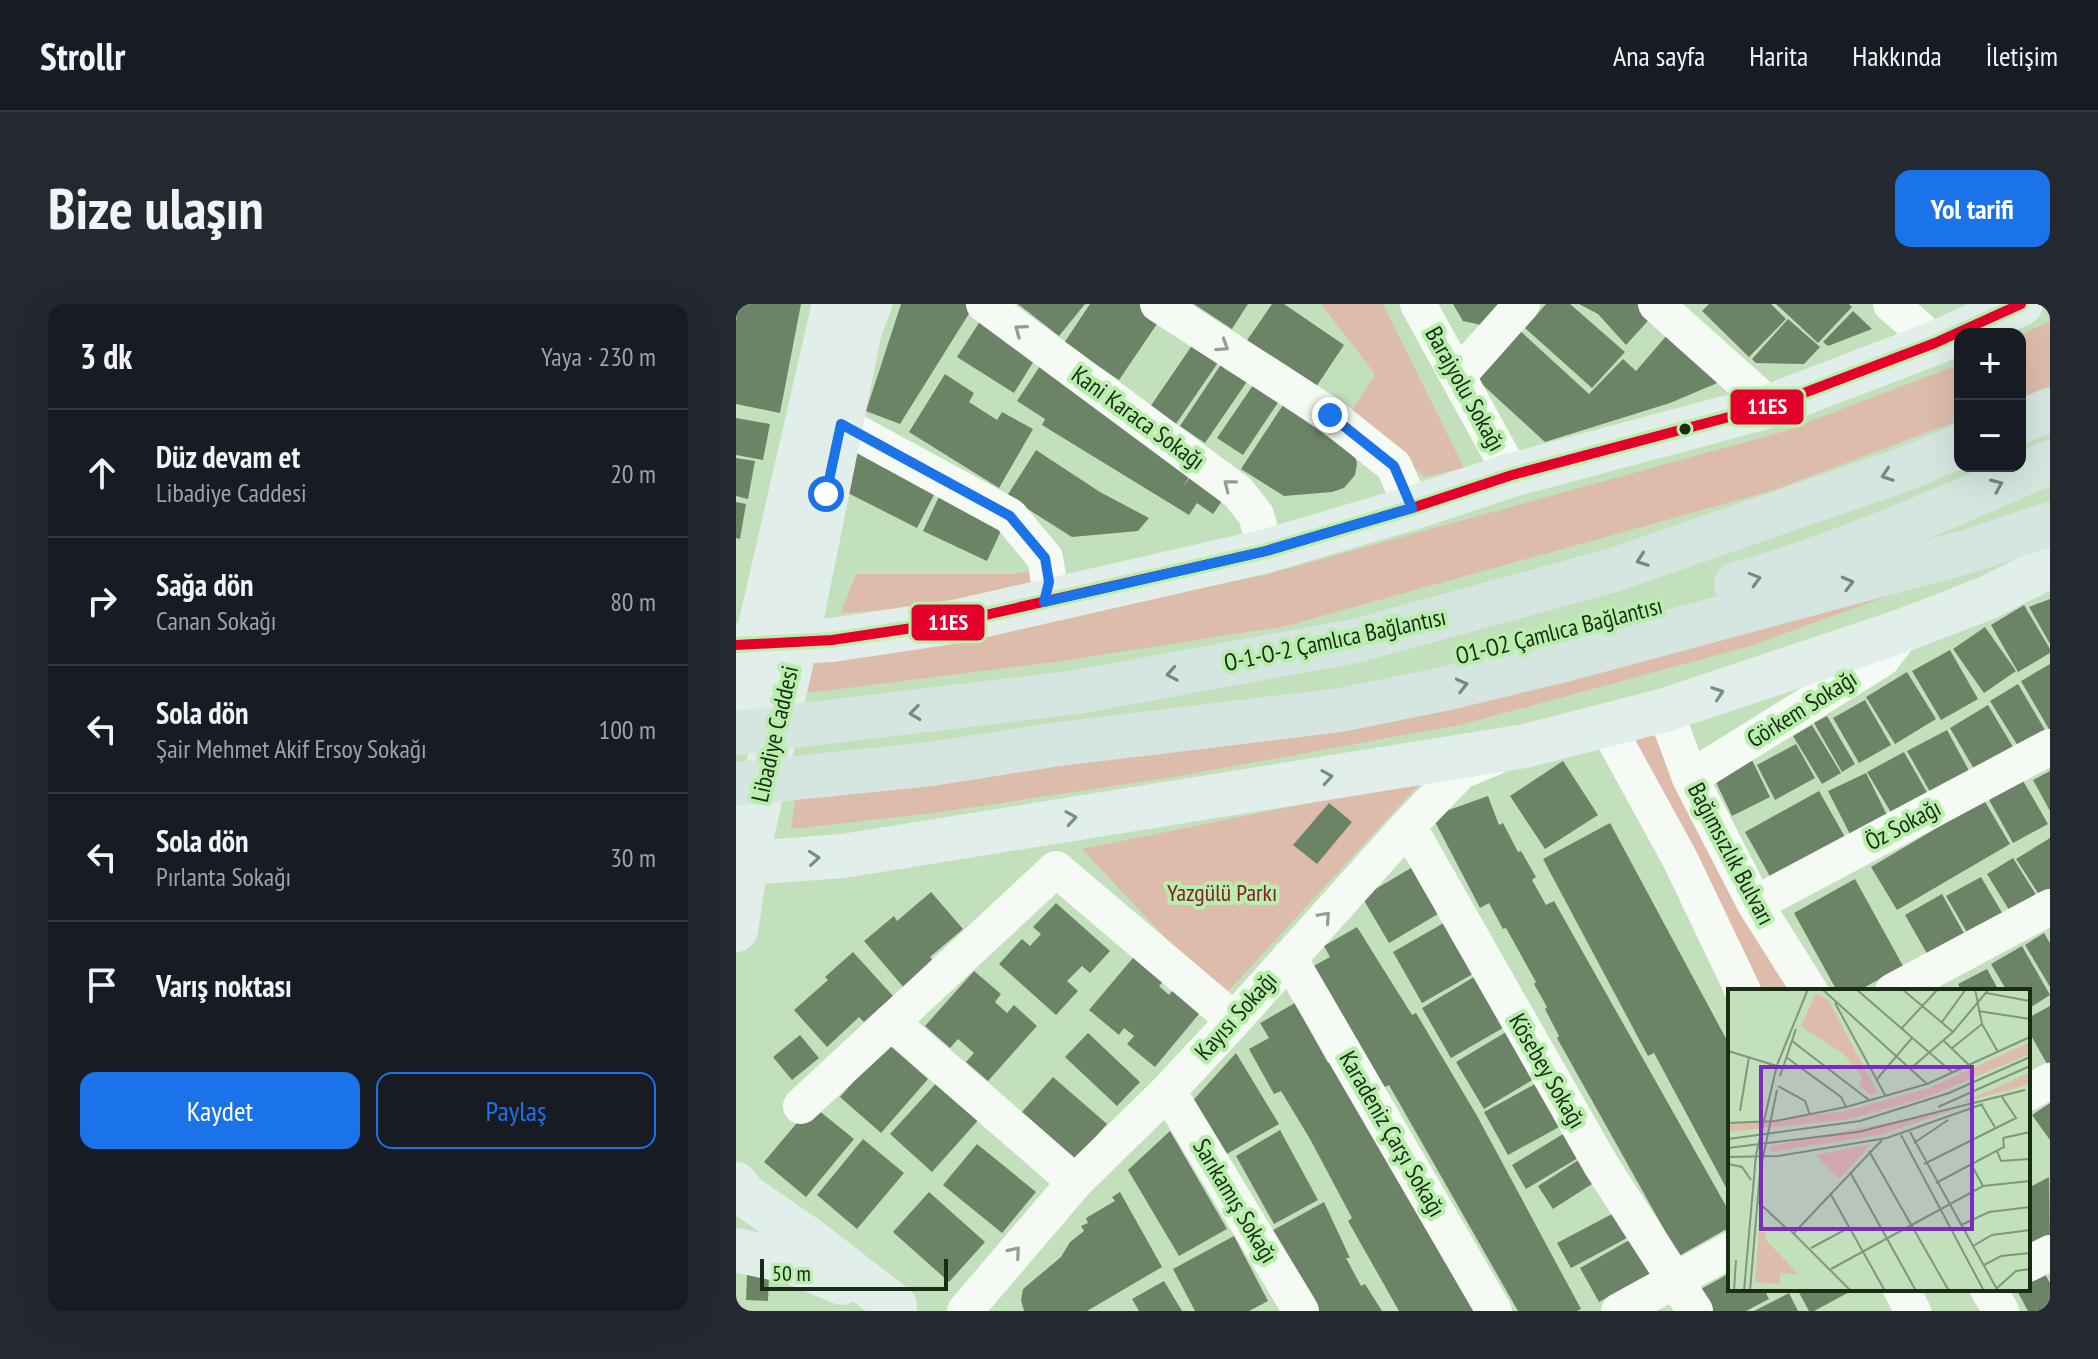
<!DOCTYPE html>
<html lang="tr">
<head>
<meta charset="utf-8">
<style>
	body { margin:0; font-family:"PT Sans Narrow",sans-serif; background:#242831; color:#f1f3f6 }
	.controls { position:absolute; right:24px; top:24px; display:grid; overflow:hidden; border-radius:16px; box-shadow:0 8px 32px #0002 }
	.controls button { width:72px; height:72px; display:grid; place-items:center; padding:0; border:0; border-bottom:2px solid #363941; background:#171b24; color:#f1f3f6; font:40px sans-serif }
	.scale { position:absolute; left:24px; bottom:20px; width:188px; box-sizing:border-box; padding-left:8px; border:4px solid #182d13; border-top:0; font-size:22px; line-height:28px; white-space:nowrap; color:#182d13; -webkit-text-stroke:6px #b8efac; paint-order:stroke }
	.stop { position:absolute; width:24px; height:24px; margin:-18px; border:6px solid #1a73e8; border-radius:50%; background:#fff }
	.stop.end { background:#1a73e8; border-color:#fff; box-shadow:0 2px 8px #0008 }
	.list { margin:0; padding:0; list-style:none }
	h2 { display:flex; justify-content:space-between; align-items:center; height:104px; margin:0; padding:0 32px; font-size:34px }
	h2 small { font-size:26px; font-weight:400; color:#9ea1a6 }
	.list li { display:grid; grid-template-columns:52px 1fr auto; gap:24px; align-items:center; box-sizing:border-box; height:128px; padding:0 32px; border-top:2px solid #363941 }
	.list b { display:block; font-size:30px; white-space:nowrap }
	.list p { margin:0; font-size:26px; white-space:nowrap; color:#9ea1a6 }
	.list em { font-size:26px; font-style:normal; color:#9ea1a6 }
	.actions { display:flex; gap:16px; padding:24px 32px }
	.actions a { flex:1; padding:18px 0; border:2px solid #1a73e8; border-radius:16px; text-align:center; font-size:28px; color:#1a73e8 }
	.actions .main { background:#1a73e8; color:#fff }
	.icon { flex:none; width:44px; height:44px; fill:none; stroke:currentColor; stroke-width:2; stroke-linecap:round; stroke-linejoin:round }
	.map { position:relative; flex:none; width:1314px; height:1007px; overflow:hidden; border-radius:16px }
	header { display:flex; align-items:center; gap:48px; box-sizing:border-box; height:112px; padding:0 40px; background:#171b24; border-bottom:2px solid #363941 }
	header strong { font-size:38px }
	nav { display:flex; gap:44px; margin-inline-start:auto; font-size:28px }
	.intro { display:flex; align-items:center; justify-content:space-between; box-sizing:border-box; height:192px; padding:0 48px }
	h1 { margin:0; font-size:56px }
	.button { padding:20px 36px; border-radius:16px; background:#1a73e8; color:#fff; font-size:28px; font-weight:700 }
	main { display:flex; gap:48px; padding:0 48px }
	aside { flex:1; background:#171b24; border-radius:16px; box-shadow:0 8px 32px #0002 }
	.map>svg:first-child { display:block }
</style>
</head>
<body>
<header>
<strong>Strollr</strong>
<nav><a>Ana sayfa</a><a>Harita</a><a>Hakkında</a><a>İletişim</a></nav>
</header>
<div class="intro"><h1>Bize ulaşın</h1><a class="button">Yol tarifi</a></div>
<main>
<aside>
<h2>3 dk<small>Yaya · 230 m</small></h2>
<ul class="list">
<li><svg class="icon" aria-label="ahead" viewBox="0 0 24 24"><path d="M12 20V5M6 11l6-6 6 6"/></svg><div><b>Düz devam et</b><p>Libadiye Caddesi</p></div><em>20 m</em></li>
<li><svg class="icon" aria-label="right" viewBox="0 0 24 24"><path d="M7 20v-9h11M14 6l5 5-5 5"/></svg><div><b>Sağa dön</b><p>Canan Sokağı</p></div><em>80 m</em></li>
<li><svg class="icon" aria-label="left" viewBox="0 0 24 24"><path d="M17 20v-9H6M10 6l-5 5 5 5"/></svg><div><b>Sola dön</b><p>Şair Mehmet Akif Ersoy Sokağı</p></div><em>100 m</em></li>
<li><svg class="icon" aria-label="left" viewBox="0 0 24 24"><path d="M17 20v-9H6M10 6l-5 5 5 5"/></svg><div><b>Sola dön</b><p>Pırlanta Sokağı</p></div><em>30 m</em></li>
<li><svg class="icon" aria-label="arrive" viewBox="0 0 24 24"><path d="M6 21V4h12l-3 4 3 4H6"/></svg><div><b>Varış noktası</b></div></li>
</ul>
<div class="actions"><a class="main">Kaydet</a><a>Paylaş</a></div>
</aside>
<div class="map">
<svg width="1314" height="1007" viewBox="0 0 1314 1007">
	<rect width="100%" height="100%" fill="#c2e0bb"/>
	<path fill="#debcab" d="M585 0H647L728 164 689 173 614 110 639 70Z
		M1314 17V82L1284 94V31Z
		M1224 60V116L1038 186 550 322 326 357 88 387 0 392V352L316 314 529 271 1046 128Z
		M1314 233 1014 342 728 420 443 472 206 508 55 525 60 493 329 461Z
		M306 264 298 285 221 301 105 309 120 270H277Z
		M919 423 1062 687H1021L887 438Z
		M687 476 486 694 346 545Z"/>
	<path fill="#6c8466" d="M3 0H65L44 109 0 100V18Z
		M165 0H239L164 120 130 107Z
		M282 0H349L323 32Z
		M354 0H404L425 14 383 76 328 39Z
		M458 0H512L496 25Z
		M536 0H548L608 41 572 95 503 48Z
		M717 0H779L759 24 727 17Z
		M810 0H834L889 48 856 84 789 24Z
		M843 0H911L920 8 890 41 862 10Z
		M973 0H1035L1050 15 1013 53 966 7Z
		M1040 0H1113L1116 3 1082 39Z
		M1117 7 1136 25 1092 42 1087 38Z
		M250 8 306 44 278 89 221 53Z
		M1052 15 1084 43 1068 60 1020 59 1016 55Z
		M782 25 853 90 887 55 900 67 932 30 986 77 934 99 809 138 738 73Z
		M457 40 483 57 440 120 414 103Z
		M310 53 461 160 447 183 455 172 488 194 477 210 461 199 453 211 306 121 309 115 281 97Z
		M486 59 512 76 469 139 444 122Z
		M209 70 238 89 233 98 261 116 266 108 297 125 263 184 173 128Z
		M524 71 549 88 507 151 481 134Z
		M547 101 619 152 621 160 619 171 608 184 596 188 548 192 505 165Z
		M0 114 34 120 27 156 0 151Z
		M120 138 202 183 181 224 110 188Z
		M300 146 364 188 413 214 402 227 336 233 271 192Z
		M0 154 19 157 12 195 0 192Z
		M206 186 270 216 251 257 187 227Z
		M0 198 10 200 4 235 0 234Z
		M1314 295V340L1293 303Z
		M1288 301 1314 345V349L1282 368 1255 321Z
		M1249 323 1280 367 1248 389 1217 345Z
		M1214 346 1242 395 1205 416 1176 367Z
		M1314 360V427L1285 377Z
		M1171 368 1200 415 1159 440 1130 393Z
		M1282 380 1309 426 1282 442 1254 397Z
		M1129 396 1155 441 1123 459 1097 414Z
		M1252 401 1277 443 1238 465 1214 424Z
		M1091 412 1119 460 1106 468 1078 419Z
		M1076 421 1105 469 1086 480 1057 432Z
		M1211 426 1237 474 1198 495 1171 447Z
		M1060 440 1079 474 1039 496 1021 461Z
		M1168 448 1196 497 1160 517 1131 468Z
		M1016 456 1034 493 996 512 978 474Z
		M827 457 862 511 809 545 774 492Z
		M1314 467V507L1297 476Z
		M1130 469 1156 521 1119 540 1092 487Z
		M1286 475 1312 520 1277 539 1252 494Z
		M1083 487 1114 542 1040 583 1009 528Z
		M752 492 763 521 767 519 782 548 785 547 800 573 796 576 810 601 818 597 994 909V923L943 952 821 734 823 732 809 705 811 703 798 680 800 678 770 624 767 625 753 599 744 604 696 512Z
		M1248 496 1274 540 1161 606 1135 563Z
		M593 499 616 518 581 560 557 541Z
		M874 519 994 742V891L918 749 912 752 807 555Z
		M1314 534V586L1304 592 1280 555Z
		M1277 554 1304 597 1278 614 1251 570Z
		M675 564 702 610 653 639 626 593Z
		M1245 573 1268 612 1233 632 1210 592Z
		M1119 575 1167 662 1122 687H1101L1058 609Z
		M195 588 227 625 194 653 199 659 169 685 128 637 158 612 161 617Z
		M1206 590 1234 640 1197 660 1169 611Z
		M320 599 374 647 354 669 346 662 331 677 342 687 320 711 263 660 286 635 294 642 305 630 297 623Z
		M713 616 742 667 686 699 657 648Z
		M621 623 676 711 680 709 740 810 845 1005 841 1007H782L653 781 645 785 576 663 594 653 588 642Z
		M1308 629 1314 639V683L1289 641Z
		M1286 642 1314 691 1292 705V687H1271L1255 660Z
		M117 648 157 692 128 718 123 713 91 743 58 706 92 676 89 673Z
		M402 648 431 673 423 682 433 691 440 682 467 705 419 763 391 740 398 732 388 724 383 731 353 706Z
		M1251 665 1263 687H1226L1222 680Z
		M238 667 265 690 259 698 271 709 278 701 301 722 252 777 230 758 238 749 222 735 214 744 189 722Z
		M743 670 772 721 715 754 686 704Z
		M559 699 592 759 602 754 741 1007H663L612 917 616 914 574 835 545 787 538 790 513 745 533 734 524 719Z
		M1314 702V758L1311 760 1292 726V714Z
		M775 725 803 772 748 805 720 758Z
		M352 729 404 778 381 802 329 753Z
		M64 731 83 754 56 776 37 753Z
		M151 739 192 775 145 829 104 793Z
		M500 749 543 820 482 855 452 802Z
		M317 773 371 820 333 863 279 816Z
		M204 775 246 812 196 868 154 830Z
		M799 780 823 823 772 851 748 808Z
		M1314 799V836L1296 811Z
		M76 801 118 835 70 893 28 858Z
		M544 826 582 896 538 920 500 852Z
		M434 827 491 925 443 952 392 866Z
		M827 830 842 854 790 885 776 861Z
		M127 835 168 869 121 925 81 891Z
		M241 840 300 888 266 929 207 881Z
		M844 855 859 878 817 905 802 882Z
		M1313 873 1314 934 1292 949V884Z
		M193 888 249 938 213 978 157 928Z
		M384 888 426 963 351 1007H288L285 996 287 985 325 953 334 938 348 927 345 922 352 919 350 914 379 897 376 893Z
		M588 898 614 954H610L625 982 629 980 646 1007H572L530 930Z
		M878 909 891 934 835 964 821 939Z
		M498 932 532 997 513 1007H459L437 965Z
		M897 934 916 969 863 998 844 964Z
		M1306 965 1314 979V1007H1292L1280 985H1292V974Z
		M994 969V985H1028L1033 995 1010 1007H977L965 985Z
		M11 970 33 971 32 997 10 996Z
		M428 977 446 1007H403L396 995Z
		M1061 985H1119L1078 1007H1073Z
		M1053 989 1062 1007H1018Z"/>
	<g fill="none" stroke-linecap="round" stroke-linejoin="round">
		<path stroke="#f6faf5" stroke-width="36" d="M248 0 502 188 520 211 530 247
			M422 0 594 111 658 162 676 204
			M682 0 776 171
			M920 0 1034 102
			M1155 0 1199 39
			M722 72 786 0
			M105 120 274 212 309 254 313 278 308 298
			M929 406 954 474 1019 600 1074 687
			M871 422 944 555 1007 687
			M954 474 1146 355 1168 326
			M672 522 865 861 959 1007
			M1019 600 1314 443
			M553 654 758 1007
			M1157 687 1314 603
			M155 718 339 878
			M432 787 565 1007
			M1292 789 1314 777
			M65 802 320 565 498 716
			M1292 960 1314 949
			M1165 985 1177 1007
			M1252 985 1265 1007
			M229 1007 339 878 432 787 498 716 672 522 725 467 759 453
			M883 1007 994 946"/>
		<path stroke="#e1eee9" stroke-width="44" d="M0 341 96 336 223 317 530 247 676 204 776 171 1034 102 1199 39 1285 0
			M0 427 98 0
			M0 560 107 552 789 442 929 406 1168 326 1251 294 1314 262
			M0 626 12 549 68 303 124 26 134 0
			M0 880 10 892 71 934 159 1002
			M0 946 58 959 106 979"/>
		<path stroke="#d5e6e1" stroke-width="44" d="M1284 118 1314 106
			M1000 280C1108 250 1211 203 1314 158
			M0 429 341 388 619 337 877 266 1172 164 1224 142
			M0 480 195 460 316 441 604 406 708 385 832 355 1230 248 1314 220"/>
		<defs>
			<path id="bus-1" d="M0 341 96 336 223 317 530 247 676 204 776 171 1034 102 1199 39 1285 0"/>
		</defs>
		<use href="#bus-1" stroke="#b8efac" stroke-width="16"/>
		<use href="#bus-1" stroke="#e4002b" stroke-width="10"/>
	</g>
	<defs><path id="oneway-chevron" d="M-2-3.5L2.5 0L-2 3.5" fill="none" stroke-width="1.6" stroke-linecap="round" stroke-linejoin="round" transform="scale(2)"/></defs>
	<g stroke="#929e8f">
		<use href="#oneway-chevron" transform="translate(284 26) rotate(-144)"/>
		<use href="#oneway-chevron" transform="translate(487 42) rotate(33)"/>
		<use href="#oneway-chevron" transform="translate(493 181) rotate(-142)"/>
		<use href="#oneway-chevron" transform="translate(589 613) rotate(-48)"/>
		<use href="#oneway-chevron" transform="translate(279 948) rotate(-50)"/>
	</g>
	<g stroke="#768a7a">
		<use href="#oneway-chevron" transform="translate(1151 171) rotate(161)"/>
		<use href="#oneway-chevron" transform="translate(1261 181) rotate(-23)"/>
		<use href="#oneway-chevron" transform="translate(906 256) rotate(161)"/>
		<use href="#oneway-chevron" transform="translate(1019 275) rotate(-16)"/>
		<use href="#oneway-chevron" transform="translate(1112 279) rotate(-15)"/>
		<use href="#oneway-chevron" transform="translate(436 370) rotate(170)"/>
		<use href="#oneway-chevron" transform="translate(726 381) rotate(-14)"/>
		<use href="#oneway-chevron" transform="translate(179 409) rotate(173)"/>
	</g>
	<g stroke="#7c8e7e">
		<use href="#oneway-chevron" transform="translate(982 389) rotate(-19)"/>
		<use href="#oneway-chevron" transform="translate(591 473) rotate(-9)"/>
		<use href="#oneway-chevron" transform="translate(335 514) rotate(-9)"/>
		<use href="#oneway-chevron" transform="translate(78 554) rotate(-5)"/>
	</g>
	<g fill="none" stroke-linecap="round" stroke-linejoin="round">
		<path stroke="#1a73e8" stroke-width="10" d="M90 190 105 120 274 212 309 254 313 278 308 298 530 247 676 204 658 162 594 111"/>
	</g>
	<circle fill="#182d13" stroke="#b8efac" stroke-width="3" cx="949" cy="125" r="7"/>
	<g text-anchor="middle" stroke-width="8" stroke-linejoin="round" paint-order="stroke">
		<g font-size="24" fill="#182d13" stroke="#b8efac">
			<text transform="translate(729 85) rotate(61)" y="8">Barajyolu Sokağı</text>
			<text transform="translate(402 114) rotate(36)" y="8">Kani Karaca Sokağı</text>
			<text transform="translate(823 327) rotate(-14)" y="8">O1-O2 Çamlıca Bağlantısı</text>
			<text transform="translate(599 336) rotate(-12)" y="8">O-1-O-2 Çamlıca Bağlantısı</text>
			<text transform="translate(1066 405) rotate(-32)" y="8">Görkem Sokağı</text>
			<text transform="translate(39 430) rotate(-77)" y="8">Libadiye Caddesi</text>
			<text transform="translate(1167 521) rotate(-28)" y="8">Öz Sokağı</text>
			<text transform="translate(995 550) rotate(62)" y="8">Bağımsızlık Bulvarı</text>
			<text transform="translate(500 712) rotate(-48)" y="8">Kayısı Sokağı</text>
			<text transform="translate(811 767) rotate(60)" y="8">Kösebey Sokağı</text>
			<text transform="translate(656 830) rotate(60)" y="8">Karadeniz Çarşı Sokağı</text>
			<text transform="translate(499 897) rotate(59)" y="8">Sarıkamış Sokağı</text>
		</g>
		<g font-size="24" fill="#851d29" stroke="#b8efac">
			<text x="486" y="597">Yazgülü Parkı</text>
		</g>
	</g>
	<g transform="translate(992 685)">
		<rect width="302" height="302" fill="#c2e0bb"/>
		<path d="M88 4 100 11 150 104 143 106 131 96 135 89 116 65 73 37ZM302 53V65L199 108 121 130 0 143V136L118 122 201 99ZM302 83V95L229 115 261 102ZM229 120 150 146 42 163V157ZM143 155 111 190 88 166ZM31 243H38L37 250 70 285 53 284 51 295 27 293Z" fill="#debcab"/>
		<path fill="none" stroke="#7e9878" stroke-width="2" d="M94 0 199 95M128 0 225 84M174 0 225 43M247 0 254 35 270 63M258 4 302 12M107 14 157 106M250 22 302 30M214 33 238 0M173 40 210 0M215 51 242 77M64 52 141 111M223 60 254 35M0 62 49 77M58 68 113 108 118 118M182 80 225 43 261 0M52 87 68 40M149 90 184 49M50 97 77 112 82 126M253 115 268 140M210 118 302 77M12 122 21 68M0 134 48 132 118 118 199 95 302 48M182 143 270 302M173 146 256 302M275 149 302 143M0 150 132 132 221 104 302 68M186 154 220 131M0 159 130 143 297 101M141 162 221 302M269 162 273 172 302 170M0 168 50 167 159 149 255 115M0 175 14 178 23 191M196 175 288 129 274 108M243 175 255 197M122 183 188 302M208 194 276 158 275 149M102 204 157 302M30 213 58 239M233 236 261 223 302 218M63 242 123 302M66 244 154 151M245 257 264 246 302 241M83 259 122 238M256 276 273 267 302 264M103 280 255 197 302 192M269 299 288 282 302 280M6 302 8 271M16 302 28 166 49 76 80 0M22 302 32 183 49 101"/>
		<path fill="#7b2cbf" fill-opacity="0.15" stroke="#7b2cbf" stroke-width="4" d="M33 78H244V240H33Z"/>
		<rect width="302" height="302" fill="none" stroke="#182d13" stroke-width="4"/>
	</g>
	<g stroke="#b8efac" stroke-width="3">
		<rect x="993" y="84" width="76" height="38" rx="8" fill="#e4002b"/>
		<rect x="174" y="299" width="76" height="39" rx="8" fill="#e4002b"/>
	</g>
	<g font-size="22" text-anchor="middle" font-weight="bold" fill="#fff">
		<text x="1031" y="110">11ES</text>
		<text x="212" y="326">11ES</text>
	</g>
</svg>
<div class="controls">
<button>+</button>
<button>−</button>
</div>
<div class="scale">50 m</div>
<div class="stop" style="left:90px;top:190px"></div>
<div class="stop end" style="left:594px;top:111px"></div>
</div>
</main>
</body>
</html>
